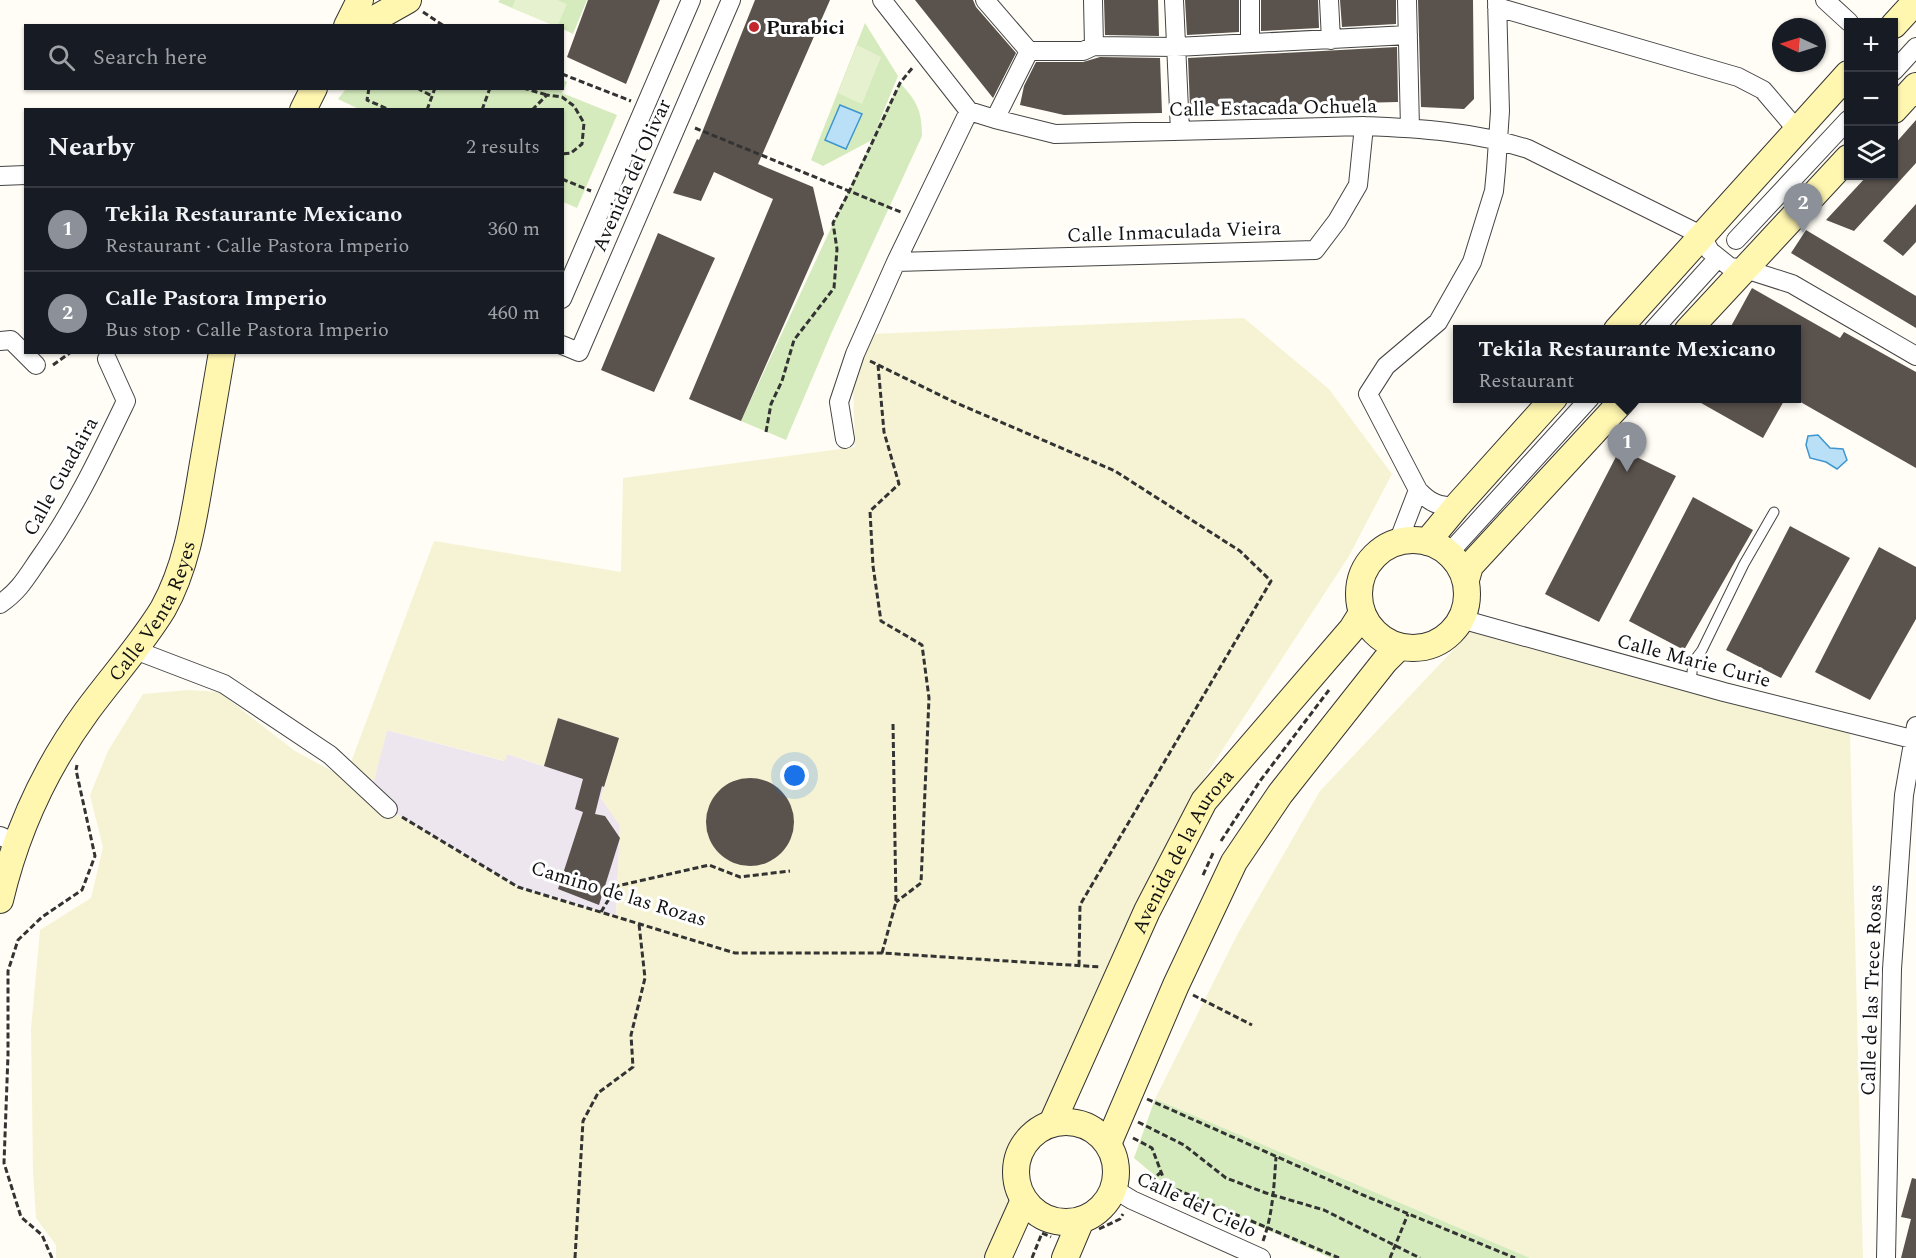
<!DOCTYPE html>
<html lang="en">
<head>
<meta charset="utf-8">
<style>
	body { margin:0; font-family:Spectral,serif; background:#20242c; color:#f1f3f6 }
	.controls { position:absolute; right:18px; top:18px; display:grid; overflow:hidden; border-radius:0px; box-shadow:0 2px 4px #0004 }
	.controls button { width:54px; height:54px; display:grid; place-items:center; padding:0; border:0; border-bottom:2px solid #363941; background:#171b24; color:#f1f3f6; font:30px sans-serif }
	.compass { position:absolute; left:1772px; top:18px; width:54px; height:54px; border-radius:50%; background:#171b24; box-shadow:0 2px 4px #0004; rotate:274deg }
	.you { position:absolute; left:795px; top:776px; width:21px; height:21px; margin:-15px; border:4px solid #fff; border-radius:50%; background:#1a73e8; box-shadow:0 0 0 9px #1a73e833 }
	.badge { display:grid; place-items:center; width:39px; height:39px; border-radius:50%; background:#8c9099; color:#fff; font-size:20px; font-weight:700 }
	.pin { position:absolute; translate:-50% -50px; filter:drop-shadow(0 2px 3px #0008) }
	.pin::after { content:''; position:absolute; top:32px; width:21px; height:18px; background:inherit; clip-path:polygon(0 0,100% 0,50% 100%) }
	.popup { position:absolute; left:1453px; top:325px; width:348px; height:78px; box-sizing:border-box; display:grid; place-content:center; border-radius:0px; background:#171b24; filter:drop-shadow(0 2px 4px #0005); font-size:20px; white-space:nowrap; color:#9ea1a6 }
	.popup b { font-size:22px; color:#f1f3f6 }
	.popup::after { content:''; position:absolute; left:50%; top:100%; margin-left:-12px; border:12px solid transparent; border-top-color:#171b24 }
	.list { margin:0; padding:0; list-style:none }
	h2 { display:flex; justify-content:space-between; align-items:center; height:78px; margin:0; padding:0 24px; font-size:26px }
	h2 small { font-size:20px; font-weight:400; color:#9ea1a6 }
	.list li { display:grid; grid-template-columns:39px 1fr auto; gap:18px; align-items:center; box-sizing:border-box; height:84px; padding:0 24px; border-top:2px solid #363941 }
	.list b { display:block; font-size:22px; white-space:nowrap }
	.list p { margin:0; font-size:20px; white-space:nowrap; color:#9ea1a6 }
	.list em { font-size:20px; font-style:normal; color:#9ea1a6 }
	.icon { flex:none; width:33px; height:33px; fill:none; stroke:currentColor; stroke-width:2; stroke-linecap:round; stroke-linejoin:round }
	.map { position:relative; flex:none; width:1916px; height:1258px; overflow:hidden }
	.search { position:absolute; background:#171b24; box-shadow:0 2px 4px #0004; left:24px; top:24px; width:540px; height:66px; display:flex; align-items:center; gap:15px; box-sizing:border-box; padding:0 21px; border-radius:0px; color:#9ea1a6; font-size:22px }
	.panel { position:absolute; background:#171b24; box-shadow:0 2px 4px #0004; left:24px; top:108px; width:540px; height:246px; border-radius:0px }
	.map>svg:first-child { display:block }
</style>
</head>
<body>
<div class="map">
<svg width="1916" height="1258" viewBox="0 0 1916 1258">
	<rect width="100%" height="100%" fill="#fffdf5"/>
	<path fill="#eee6ef" d="M558 718 619 738 601 798 620 825 616 917 518 887 388 809 370 793 387 730 504 761 507 754 543 766Z"/>
	<path fill="#f6f3d4" fill-rule="evenodd" d="M1244 318 1329 389 1392 474 1349 556 1206 775 1047 1121 1027 1140 1016 1164 1019 1183 987 1258H56V1245L36 1218 33 1172 31 1029 40 930 91 898 103 847 90 795 108 751 143 694 189 690 219 692 295 751 345 778 434 541 621 572 623 478 855 447 853 387 872 334ZM558 718 619 738 601 798 620 826 616 916 518 887 388 809 371 793 387 730 505 761 507 754 544 766Z
		M1473 629 1850 733 1863 1258H1530L1155 1099 1237 935 1320 791Z"/>
	<path fill="#d5ebbd" d="M500 0H587L573 34 563 29 562 26 553 25 498 2Z
		M865 23 898 76 877 127 900 83C917 101 922 111 922 136L831 334 786 440 741 421 872 140 823 166 811 160Z
		M563 80 567 82 562 93 617 115 577 208 563 202 562 110H361L338 99 346 89 562 88Z
		M1155 1099 1530 1258H1331L1166 1185 1134 1158Z"/>
	<path fill="#e6f2cf" d="M515 0H557L567 4 558 25H553L512 8Z
		M857 45 881 57 862 104 838 93Z"/>
	<path fill="#b9e0f7" stroke="#3f96cf" stroke-width="1.5" d="M840 105 862 114 846 149 825 140Z
		M1818 435 1830 448 1843 449 1847 460 1837 469 1826 462 1810 458 1806 445 1808 436Z"/>
	<path fill="#5a524d" d="M588 0H660L626 84 567 57Z
		M755 0H830L758 164 813 187 824 234 741 421 689 399 773 199 714 172 701 201 673 193 697 139 699 140Z
		M915 0H973L976 7 1016 53 993 98Z
		M1104 0H1158L1159 36 1105 35Z
		M1185 0H1239V32L1187 35Z
		M1261 0H1318L1319 28 1261 31Z
		M1340 0H1396V24L1342 27Z
		M1418 0H1473L1474 99 1464 109 1421 107Z
		M1397 47 1398 102 1190 107 1188 58Z
		M1100 57 1160 58 1162 113 1064 115 1020 105 1024 86 1036 62H1083Z
		M1916 120V163L1854 231 1826 220 1867 176H1893V146Z
		M1916 204V242L1903 256 1883 241Z
		M1806 230 1916 296V328L1791 253Z
		M658 233 715 258 654 392 601 370Z
		M1752 288 1840 338 1844 332 1916 372V468L1797 400V330H1729Z
		M1694 399H1785L1763 438Z
		M1620 449 1676 476 1599 622 1545 594Z
		M1693 497 1753 530 1684 650 1629 621Z
		M1790 526 1850 558 1781 678 1726 650Z
		M1879 547 1916 567V619L1870 700 1815 672Z
		M558 718 619 738 604 787 602 786 595 814 605 816 620 838 599 905 558 889 583 812 575 809 583 779 544 766Z
		M706 822a44 44 0 1 1 88 0a44 44 0 1 1-88 0Z
		M1912 1178 1916 1179V1258H1901L1911 1219 1901 1217Z"/>
	<g fill="none" stroke-linecap="round" stroke-linejoin="round">
		<defs>
			<path id="lane" d="M1691 683 1693 662 1702 650 1744 564 1774 512"/>
			<path id="street" d="M882 0 969 111 995 119 1055 134 1364 126C1420 128 1475 132 1528 149L1701 235
				M985 0 1029 51
				M1093 0 1094 46
				M1174 0 1180 131
				M1250 0V42
				M1329 0 1331 40
				M1407 0 1410 128
				M1825 0 1849 22
				M1497 7 1738 77 1763 90 1798 131
				M1894 71 1916 47
				M995 119 1029 51H1083L1094 46 1176 47 1408 35
				M0 176 26 175
				M1701 235 1710 251 1730 267 1745 269 1792 284 1916 356
				M1736 240 1848 120
				M896 262 1315 250 1337 221 1358 185 1364 126
				M562 299 691 0
				M1653 330 1718 258
				M0 341 11 340 36 365
				M562 345 579 352 731 0
				M845 439 839 402 855 354 896 262 969 111
				M1418 490C1430 503 1438 506 1456 507
				M1398 542 1418 490 1368 394 1386 366 1438 322 1472 262 1494 191 1496 170 1500 111 1497 0
				M1449 553 1590 398
				M0 604C19 591 26 578 39 559 74 510 100 455 126 401L107 359
				M1461 619 1724 692 1916 740
				M135 650 224 684 330 755 388 809
				M0 836 16 843
				M1114 1189 1132 1200 1261 1258
				M1886 1258 1892 969 1904 795 1916 726"/>
			<g id="secondary">
				<path d="M1894 25 1916 1"/>
				<path d="M347 26 360 0"/>
				<path d="M362 26 408 0"/>
				<path d="M303 110 314 88"/>
				<path d="M1894 110 1916 86"/>
				<path d="M1617 330 1848 74"/>
				<path d="M1688 330 1848 158"/>
				<circle cx="1413" cy="594" r="54"/>
				<path d="M1427 542 1456 507 1554 398"/>
				<path d="M1466 580 1470 566 1625 398"/>
				<path id="s1" d="M0 900C16 832 46 767 87 711 112 677 141 645 163 609 187 566 194 517 202 469 209 430 215 391 222 352"/>
				<circle cx="1066" cy="1172" r="50"/>
				<path id="s2" d="M1052 1123 1147 911 1204 801 1352 629 1362 613"/>
				<path d="M1108 1144 1176 985 1234 862 1280 794 1385 661 1399 647"/>
				<path d="M998 1258 1024 1200"/>
				<path d="M1065 1258 1081 1220"/>
			</g>
		</defs>
		<use href="#lane" stroke="#444" stroke-width="11"/>
		<use href="#street" stroke="#444" stroke-width="20"/>
		<use href="#secondary" stroke="#333" stroke-width="28"/>
		<path stroke="#333" stroke-width="3" stroke-dasharray="6 3" stroke-linecap="butt" d="M423 12 444 26
			M562 74 631 101
			M369 88 367 100 390 110
			M417 88 432 96
			M523 88 547 95
			M427 110 435 88
			M482 110 490 88
			M532 110 547 95 562 97 574 106 584 123 582 144 571 153 562 154
			M695 128 903 213
			M562 179 591 191
			M870 361 954 402 1115 471 1240 551 1271 581 1080 905 1079 966
			M53 365 71 352
			M878 365 884 432 899 484 870 511 873 566 881 621 922 645 929 698 921 883 896 902
			M766 432 771 404 782 381 794 340 834 288 837 249 833 223 849 192 900 83 913 67
			M402 817 518 887 735 953H882L1101 967
			M1221 841 1260 781 1329 690
			M1203 875 1214 851
			M601 912 617 886 709 865 740 877 790 871
			M882 953 896 902 893 723
			M1193 995 1252 1025
			M1147 1099 1363 1195 1515 1258
			M1080 1112 1096 1119
			M1138 1122 1184 1145 1226 1178 1266 1193 1324 1210 1420 1258
			M1133 1138 1152 1148 1166 1185 1339 1258
			M1144 1188 1161 1172
			M1099 1229 1120 1219 1123 1214
			M1263 1241C1273 1214 1274 1185 1276 1157
			M52 1258 42 1235 21 1217 4 1163 8 1055V971L18 940 42 917 82 890 95 856 76 770 77 765
			M575 1258 583 1121 598 1093 633 1067 631 1035 645 978 639 924
			M1032 1258 1042 1233 1051 1237
			M1390 1258 1408 1214"/>
		<use href="#lane" stroke="#fff" stroke-width="9"/>
		<use href="#street" stroke="#fff" stroke-width="18"/>
		<use href="#secondary" stroke="#fff6b0" stroke-width="26"/>
	</g>
	<circle fill="#c4262e" stroke="#fff" stroke-width="2" cx="754" cy="27" r="6"/>
	<g text-anchor="middle" stroke-width="6" stroke-linejoin="round" paint-order="stroke">
		<g font-size="20" font-weight="bold" fill="#111" stroke="#fff" text-anchor="start">
			<text x="766" y="34">Purabici</text>
		</g>
		<g font-size="20" fill="#111" stroke="#fff">
			<text transform="translate(1273 107) rotate(-1)" y="7">Calle Estacada Ochuela</text>
			<text transform="translate(631 175) rotate(-66)" y="7">Avenida del Olivar</text>
			<text transform="translate(1174 231) rotate(-2)" y="7">Calle Inmaculada Vieira</text>
			<text transform="translate(60 476) rotate(-61)" y="7">Calle Guadaira</text>
			<text dy="7" stroke="none"><textPath href="#s1" startOffset="330">Calle Venta Reyes</textPath></text>
			<text transform="translate(1694 660) rotate(15)" y="7">Calle Marie Curie</text>
			<text dy="7" stroke="none"><textPath href="#s2" startOffset="302">Avenida de la Aurora</textPath></text>
			<text transform="translate(619 893) rotate(17)" y="7">Camino de las Rozas</text>
			<text transform="translate(1871 990) rotate(-88)" y="7">Calle de las Trece Rosas</text>
			<text transform="translate(1197 1204) rotate(25)" y="7">Calle del Cielo</text>
		</g>
	</g>
</svg>
<div class="controls">
<button>+</button>
<button>−</button>
<button><svg class="icon" aria-label="layers" viewBox="0 0 24 24"><path d="M12 4l9 5-9 5-9-5zM3 14l9 5 9-5"/></svg></button>
</div>
<svg class="compass" viewBox="-18 -18 36 36"><path d="M0-13l5 13h-10z" fill="#e53935"/><path d="M0 13l5-13h-10z" fill="#9ea1a6"/></svg>
<div class="you"></div>
<div class="pin badge" style="left:1627px;top:472px">1</div>
<div class="popup"><b>Tekila Restaurante Mexicano</b>Restaurant</div>
<div class="pin badge" style="left:1803px;top:233px">2</div>
<div class="search"><svg class="icon" aria-label="search" viewBox="0 0 24 24"><circle cx="10" cy="10" r="6"/><path d="M15 15l6 6"/></svg>Search here</div>
<section class="panel">
<h2>Nearby<small>2 results</small></h2>
<ul class="list">
<li><span class="badge">1</span><div><b>Tekila Restaurante Mexicano</b><p>Restaurant · Calle Pastora Imperio</p></div><em>360 m</em></li>
<li><span class="badge">2</span><div><b>Calle Pastora Imperio</b><p>Bus stop · Calle Pastora Imperio</p></div><em>460 m</em></li>
</ul>
</section>
</div>
</body>
</html>
